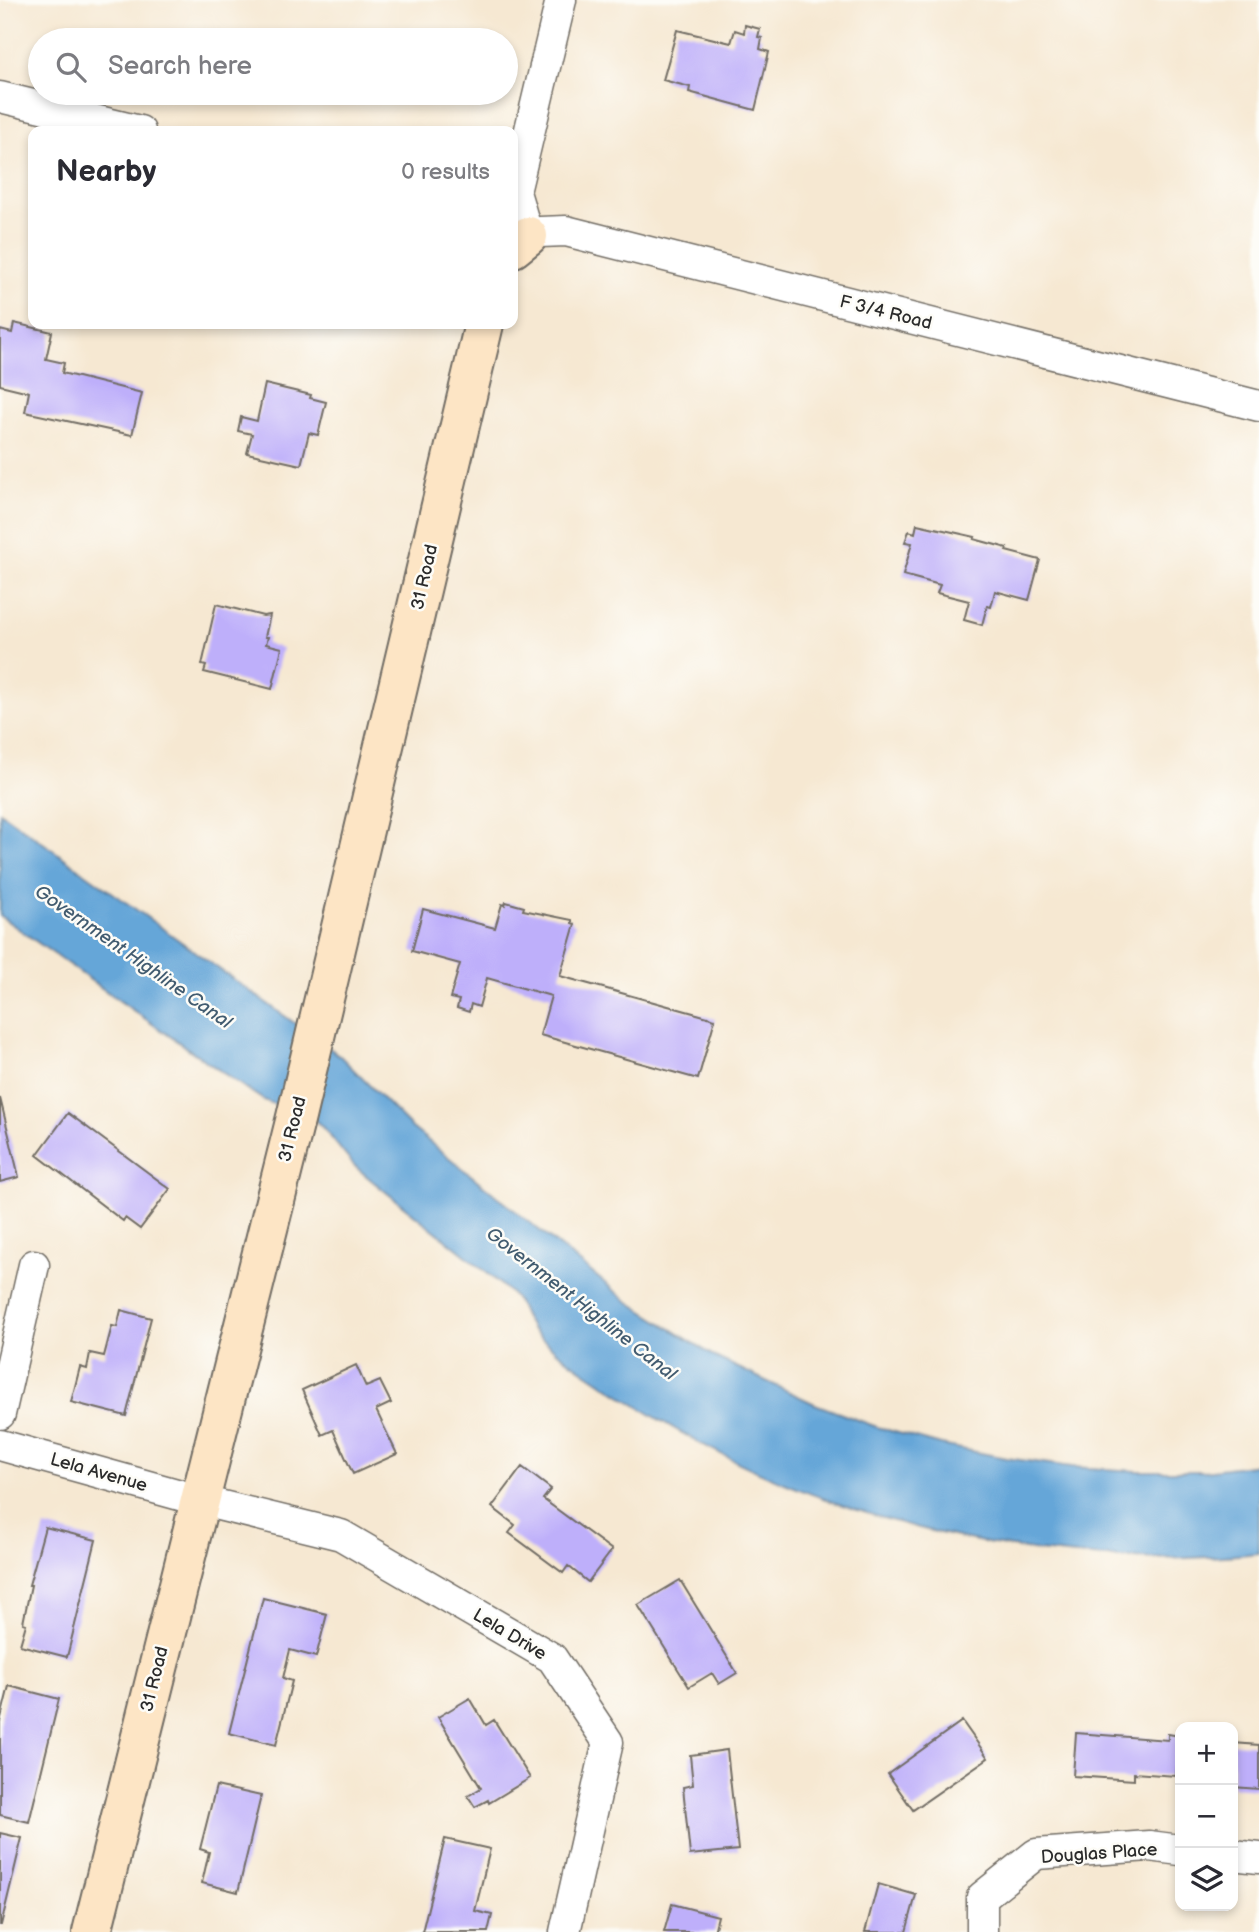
<!DOCTYPE html>
<html lang="en">
<head>
<meta charset="utf-8">
<style>
	body { margin:0; font-family:"Balsamiq Sans",sans-serif; background:#f7f7f7; color:#2b2b33 }
	.controls { position:absolute; right:21px; bottom:21px; display:grid; overflow:hidden; border-radius:14px; box-shadow:0 4px 10px #0003 }
	.controls button { width:63px; height:63px; display:grid; place-items:center; padding:0; border:0; border-bottom:2px solid #e1e1e2; background:#fff; color:#2b2b33; font:35px sans-serif }
	.list { margin:0; padding:0; list-style:none }
	h2 { display:flex; justify-content:space-between; align-items:center; height:91px; margin:0; padding:0 28px; font-size:30px }
	h2 small { font-size:23px; font-weight:400; color:#7c7c81 }
	.icon { flex:none; width:38px; height:38px; fill:none; stroke:currentColor; stroke-width:2; stroke-linecap:round; stroke-linejoin:round }
	.map { position:relative; flex:none; width:1259px; height:1932px; overflow:hidden }
	.search { position:absolute; background:#fff; box-shadow:0 4px 10px #0003; left:28px; top:28px; width:490px; height:77px; display:flex; align-items:center; gap:18px; box-sizing:border-box; padding:0 24px; border-radius:38px; color:#7c7c81; font-size:26px }
	.panel { position:absolute; background:#fff; box-shadow:0 4px 10px #0003; left:28px; top:126px; width:490px; height:203px; border-radius:14px }
	.map>svg:first-child { display:block }
</style>
</head>
<body>
<div class="map">
<svg width="1259" height="1932" viewBox="0 0 1259 1932">
	<rect width="100%" height="100%" fill="#fdfcf7"/>
	<filter id="ink" filterUnits="userSpaceOnUse"><feTurbulence type="fractalNoise" baseFrequency=".0143" numOctaves="2"/><feDisplacementMap in="SourceGraphic" scale="14" xChannelSelector="R" yChannelSelector="G"/><feConvolveMatrix kernelMatrix="1 2 1 2 8 2 1 2 1" color-interpolation-filters="sRGB"/></filter>
	<filter id="wash" filterUnits="userSpaceOnUse"><feTurbulence type="fractalNoise" baseFrequency=".00686" numOctaves="4" result="noise"/><feDisplacementMap in="SourceGraphic" scale="28" xChannelSelector="R" yChannelSelector="G"/><feGaussianBlur stdDeviation="1.57" result="paint"/><feColorMatrix in="noise" values="0 0 0 0 0 0 0 0 0 0 0 0 0 0 0 0 0 1.4 0 .05"/><feComposite in="paint" operator="in"/></filter>
	<g filter="url(#wash)">
		<rect width="100%" height="100%" fill="#f6e8d2"/>
		<path fill="#65a6d8" stroke="#486882" stroke-width="2" d="M0 812 339 1055 411 1127 626 1300 717 1358 815 1404 877 1427 941 1445 1006 1458 1072 1467 1138 1471H1204L1259 1464V1553C1038 1577 807 1520 622 1396 594 1377 557 1355 534 1331 523 1320 522 1304 511 1294 462 1249 407 1211 357 1168 343 1155 333 1137 319 1124 304 1109 276 1109 259 1097 171 1039 86 976 0 916Z"/>
		<g id="blocks">
			<path fill="#beaffa" d="M745 25 760 29 758 37 762 38 760 49 769 52 755 110 689 92 690 87 663 80 677 30 731 43 735 30 744 33Z
				M14 323 52 332 46 359 64 363 62 373 142 393 132 435 25 412 29 392 0 385V330L12 333Z
				M265 384 311 395 310 398 326 402 318 435 309 433 301 465 247 453 252 434 238 431 241 417 257 421Z
				M917 524 975 537 974 539 1007 548 1006 551 1040 560 1029 600 995 591 991 607 987 606 982 625 964 620 969 601 937 593 940 585 903 575 912 543 905 542 909 531 915 533Z
				M216 604 263 616 270 615 265 637H268L266 644 282 648 272 689 204 672 206 666 202 665Z
				M506 902 524 907 523 910 572 920V923L575 924 560 976 715 1019 698 1079 540 1035 551 996 487 978 479 1007 471 1004 469 1012 457 1008 459 1000 450 998 460 964 412 951 423 909 495 928 502 904 505 905Z
				M0 1098 19 1177 0 1182Z
				M68 1113 170 1189 140 1229 125 1218 123 1221 37 1155Z
				M121 1310 151 1318 126 1416 71 1402 80 1367 87 1369 90 1353 104 1356 112 1326 117 1327Z
				M356 1365 366 1387 380 1381 391 1403 376 1410 397 1454 353 1474 333 1430 322 1435 302 1390Z
				M522 1467 551 1489 543 1499 612 1550 588 1582 568 1566 563 1573 509 1533 515 1525 492 1507Z
				M45 1527 96 1540 67 1657 20 1645 26 1624 23 1623 31 1585H29Z
				M680 1580 737 1673 719 1684 712 1673 689 1687 638 1605Z
				M263 1598 327 1614 316 1657 290 1650 283 1678 292 1681 276 1745 229 1733Z
				M9 1686 59 1699 29 1822 0 1815V1722Z
				M470 1698 486 1725 494 1720 530 1778 489 1803 488 1800 475 1807 468 1796 481 1788 438 1717Z
				M962 1721 988 1758 913 1810 888 1774Z
				M1076 1733 1168 1740V1734L1180 1736 1176 1776 1134 1773V1780L1073 1776Z
				M1233 1743 1259 1745V1789L1233 1787Z
				M727 1750 738 1850 690 1855 683 1787 693 1785 690 1755Z
				M216 1786 261 1796 238 1892 202 1883 209 1852 200 1849Z
				M0 1833 22 1838 1 1925H0Z
				M445 1839 490 1849 475 1911 492 1915 488 1932H422Z
				M878 1884 916 1895 906 1932H865Z
				M672 1904 718 1916 714 1932H664Z"/>
		</g>
	</g>
	<g filter="url(#ink)">
		<use href="#blocks" fill-opacity="0" stroke="#726d65" stroke-width="2"/>
		<g fill="none" stroke-linecap="round" stroke-linejoin="round">
			<defs>
				<path id="street" d="M0 97 140 131
					M513 230 528 236 540 232 566 231 1259 406
					M528 236 515 192 561 0
					M0 1414 34 1265
					M0 1445 198 1500 341 1535 552 1658 608 1742 565 1932
					M1233 1855 1259 1858
					M982 1932V1897L1036 1854 1149 1846 1180 1850"/>
				<path id="secondary" d="M513 248 528 236
					M92 1932 296 1117 484 324"/>
			</defs>
			<use href="#street" stroke="#726d65" stroke-width="33"/>
			<use href="#secondary" stroke="#726d65" stroke-width="42"/>
			<use href="#street" stroke="#fff" stroke-width="30"/>
			<use href="#secondary" stroke="#fde5c5" stroke-width="38"/>
		</g>
	</g>
	<g text-anchor="middle" stroke-width="5" stroke-linejoin="round" paint-order="stroke">
		<g font-size="18" fill="#2b2b2b" stroke="#fdfcf7">
			<text transform="translate(886 312) rotate(14)" y="6">F 3/4 Road</text>
			<text transform="translate(424 577) rotate(-77)" y="6">31 Road</text>
			<text transform="translate(292 1129) rotate(-76)" y="6">31 Road</text>
			<text transform="translate(99 1472) rotate(16)" y="6">Lela Avenue</text>
			<text transform="translate(510 1634) rotate(31)" y="6">Lela Drive</text>
			<text transform="translate(154 1679) rotate(-76)" y="6">31 Road</text>
			<text transform="translate(1099 1853) rotate(-4)" y="6">Douglas Place</text>
		</g>
		<g font-size="19" font-style="italic" fill="#425c70" stroke="#fdfcf7">
			<text transform="translate(134 956) rotate(35)" y="7">Government Highline Canal</text>
			<text transform="translate(582 1303) rotate(38)" y="7">Government Highline Canal</text>
		</g>
	</g>
</svg>
<div class="controls">
<button>+</button>
<button>−</button>
<button><svg class="icon" aria-label="layers" viewBox="0 0 24 24"><path d="M12 4l9 5-9 5-9-5zM3 14l9 5 9-5"/></svg></button>
</div>
<div class="search"><svg class="icon" aria-label="search" viewBox="0 0 24 24"><circle cx="10" cy="10" r="6"/><path d="M15 15l6 6"/></svg>Search here</div>
<section class="panel">
<h2>Nearby<small>0 results</small></h2>
<ul class="list">
</ul>
</section>
</div>
</body>
</html>
